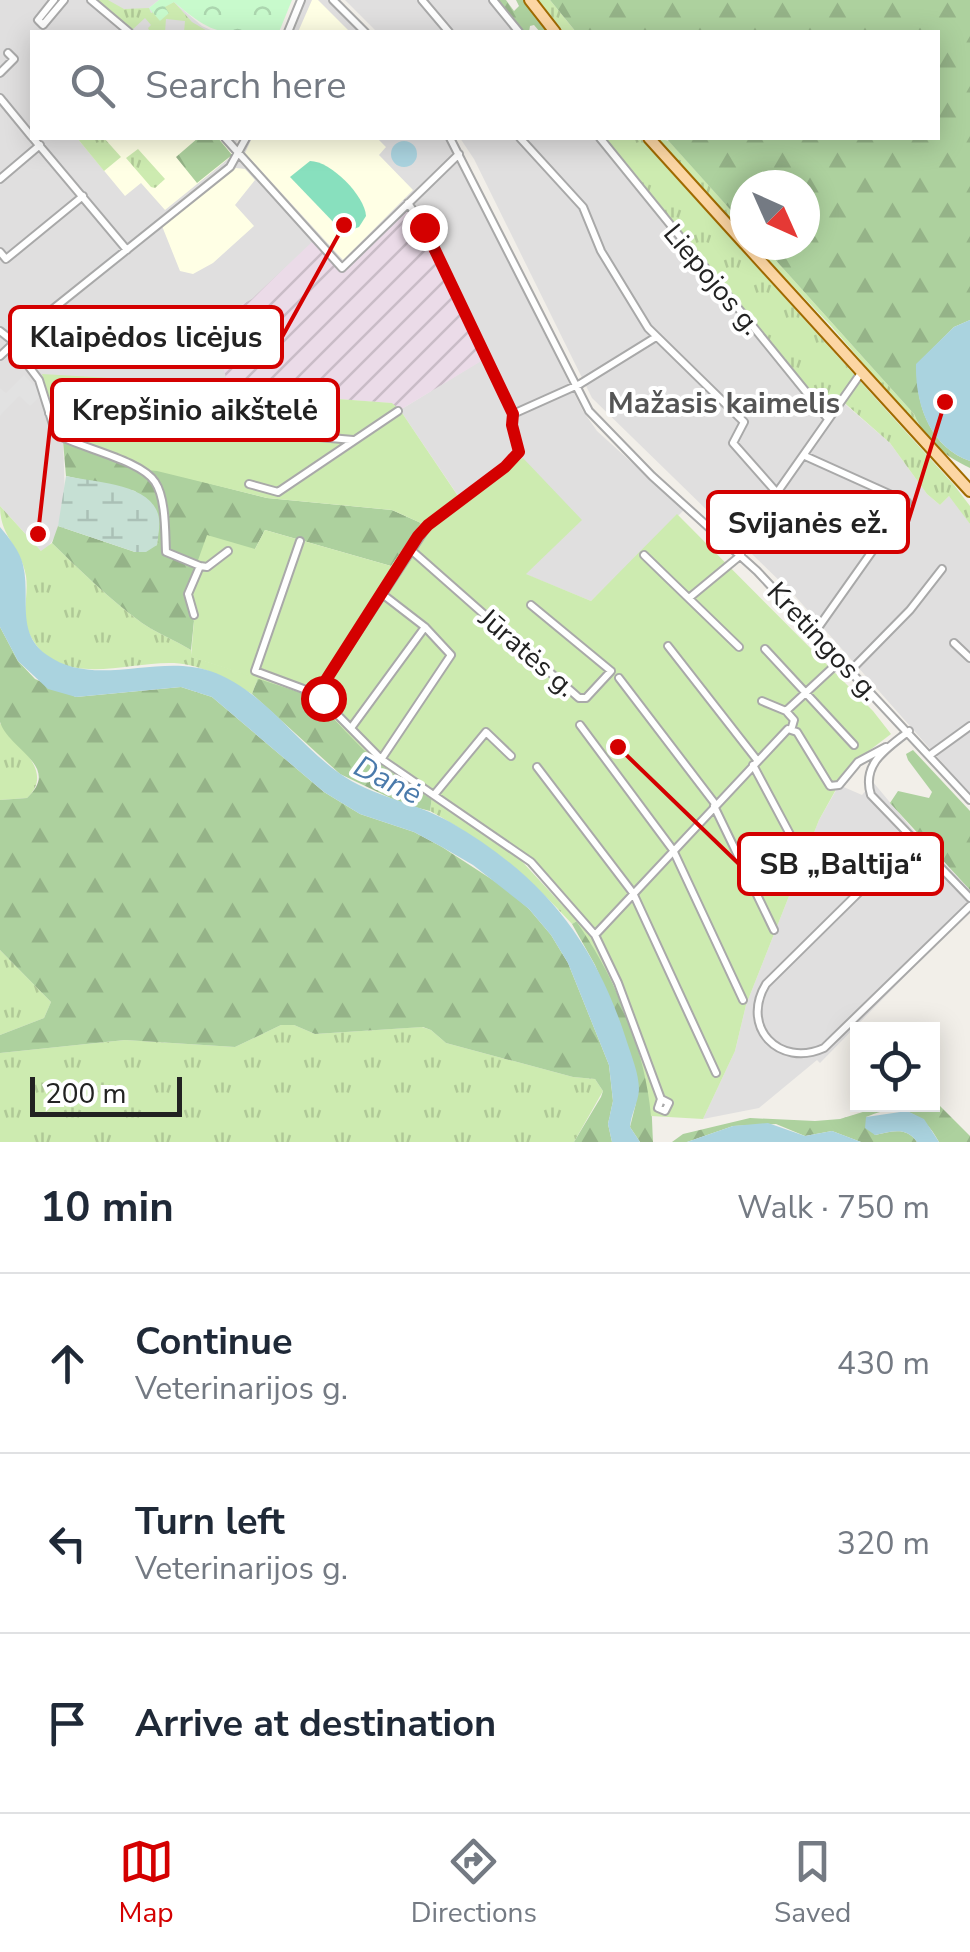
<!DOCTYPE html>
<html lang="en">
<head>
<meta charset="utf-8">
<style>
	body { margin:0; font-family:"Nunito Sans",sans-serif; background:#f6f6f7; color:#1f2937 }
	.controls { position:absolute; right:30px; bottom:30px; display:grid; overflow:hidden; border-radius:0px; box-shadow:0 5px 25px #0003 }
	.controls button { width:90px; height:90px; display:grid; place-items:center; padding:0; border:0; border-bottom:2px solid #e0e1e3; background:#fff; color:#1f2937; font:50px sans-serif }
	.compass { position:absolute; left:730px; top:170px; width:90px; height:90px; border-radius:50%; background:#fff; box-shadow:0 5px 25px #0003; rotate:135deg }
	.scale { position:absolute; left:30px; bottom:25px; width:152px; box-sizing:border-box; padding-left:10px; border:5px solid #222; border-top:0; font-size:28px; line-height:35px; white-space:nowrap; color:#222; -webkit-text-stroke:8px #fff; paint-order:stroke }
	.stop { position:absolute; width:30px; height:30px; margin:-22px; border:8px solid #d40000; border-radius:50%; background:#fff }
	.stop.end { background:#d40000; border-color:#fff; box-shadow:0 2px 10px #0008 }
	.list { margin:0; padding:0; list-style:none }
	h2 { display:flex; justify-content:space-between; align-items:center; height:130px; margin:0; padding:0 40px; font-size:42px }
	h2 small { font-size:32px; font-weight:400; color:#747a83 }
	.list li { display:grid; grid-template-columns:65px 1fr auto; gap:30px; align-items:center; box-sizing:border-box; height:180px; padding:0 40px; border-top:2px solid #e0e1e3 }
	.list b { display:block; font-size:38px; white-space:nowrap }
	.list p { margin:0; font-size:32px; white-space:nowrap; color:#747a83 }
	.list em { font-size:32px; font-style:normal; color:#747a83 }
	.icon { flex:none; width:55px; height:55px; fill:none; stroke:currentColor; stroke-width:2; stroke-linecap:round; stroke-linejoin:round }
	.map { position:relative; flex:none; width:970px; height:1142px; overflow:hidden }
	.search { position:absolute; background:#fff; box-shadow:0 5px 25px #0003; left:30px; right:30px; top:30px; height:110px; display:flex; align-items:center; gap:25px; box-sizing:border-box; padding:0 35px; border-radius:0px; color:#747a83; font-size:38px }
	.sheet { height:670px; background:#fff }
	nav { display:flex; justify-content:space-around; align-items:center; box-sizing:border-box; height:140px; border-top:2px solid #e0e1e3; background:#fff; font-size:28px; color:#747a83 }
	nav a { display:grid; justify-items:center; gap:5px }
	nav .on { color:#d40000 }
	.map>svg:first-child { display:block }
</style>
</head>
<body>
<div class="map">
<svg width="970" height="1142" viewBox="0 0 970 1142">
	<defs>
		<pattern id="industrial-furrows" width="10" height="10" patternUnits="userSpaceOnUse" patternTransform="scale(2.5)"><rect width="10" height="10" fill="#ebdbe8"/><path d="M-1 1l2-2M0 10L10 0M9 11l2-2" fill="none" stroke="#c9bcc7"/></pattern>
		<pattern id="grass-tufts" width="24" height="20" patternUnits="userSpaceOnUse" patternTransform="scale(2.5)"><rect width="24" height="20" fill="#cdebb0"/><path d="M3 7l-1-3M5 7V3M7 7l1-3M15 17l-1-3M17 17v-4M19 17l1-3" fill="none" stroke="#b0c997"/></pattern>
		<pattern id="forest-firs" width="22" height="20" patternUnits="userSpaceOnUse" patternTransform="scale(2.5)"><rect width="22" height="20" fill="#add19e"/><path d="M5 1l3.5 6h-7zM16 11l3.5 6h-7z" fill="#95b388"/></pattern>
		<pattern id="wetland-marsh" width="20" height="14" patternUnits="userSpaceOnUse" patternTransform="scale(2.5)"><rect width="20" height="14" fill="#c6e0d4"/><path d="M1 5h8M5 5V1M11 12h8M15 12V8" fill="none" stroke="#aac0b6"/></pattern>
		<pattern id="park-crowns" width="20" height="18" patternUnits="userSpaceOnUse" patternTransform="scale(2.5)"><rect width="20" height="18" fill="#c8facc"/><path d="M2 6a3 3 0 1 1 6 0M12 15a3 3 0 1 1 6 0" fill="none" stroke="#acd6af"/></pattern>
	</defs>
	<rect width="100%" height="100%" fill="#f2efe9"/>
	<path fill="#e0dfdf" d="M0 0H159L149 8 174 2 202 26 215 32H32V138H238L236 144 243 152 250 138H446L583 411 597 431 684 510 591 601 525 574 463 503 400 410 482 360 404 210 342 272 252 299 238 307 253 344 232 364 224 367 230 391 190 388 179 382 63 441 65 497 56 535 48 547 42 552 0 506Z
		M306 0H328L359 32H290Z
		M345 0H498L524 32H377Z
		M460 138H603L839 399 890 443 927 494 940 505 949 496 954 499 970 524V794L795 596 592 398 474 159Z
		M873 782 913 830 970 890V910L820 1063 817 1060 759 1108 703 1119 735 1051 746 1005 819 820 839 785 862 795Z"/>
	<path fill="url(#industrial-furrows)" d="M406 209 420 225 483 360 400 410 391 403 230 391 223 367 232 364 253 344 237 307 252 299 313 241 342 272Z"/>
	<path fill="#ffffe5" d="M312 0H318L350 32H298Z
		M77 138H219L233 155 165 210 141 183 125 196Z
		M252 138H377L386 147 379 155 413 190 343 260 245 153Z
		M236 168 245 169 255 180 235 205 254 226 213 263 193 274 180 271 162 226Z"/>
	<path fill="url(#grass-tufts)" d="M95 0H108L124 9 149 8 151 13 174 2 192 22 209 32H184L185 21 166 19 165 32H150L148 28 151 25 145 18 132 30Z
		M538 0H550L576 32H564Z
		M77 138H104L121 157 104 171Z
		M603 138H640L954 485 970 506V524L949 496 940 505 927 494 890 443 840 399 828 415Z
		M657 138 669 141 745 226V235Z
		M138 149 165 179 155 188 151 187 126 158Z
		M754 245H762L914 414 921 430 831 326Z
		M0 506 41 551 52 543C81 571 109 599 142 623 156 633 175 640 191 650L192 657 258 678 252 694C227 679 203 665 174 663 128 661 60 690 31 637 20 618 29 596 26 576 21 546 0 538 0 506Z
		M0 723C18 746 55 772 27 798L0 800Z
		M432 797 517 856 577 921 572 924C532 879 484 840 430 811Z
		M0 950 51 1002 44 1018 0 1035Z
		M281 1025H294L315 1034 422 1027 431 1030 446 1043 573 1077 595 1079 603 1091 574 1142H0V1053L125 1040 235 1047Z"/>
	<path fill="url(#forest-firs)" d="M498 0H506L514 11 519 6 516 0H523L548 32H540L534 25 530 26 529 32H524Z
		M550 0H970V320L954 327 917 364C915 404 930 447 970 461V468C943 454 927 444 914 414L762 245H805V185H745V226L666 138H938V32H576Z
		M198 138H218L232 155 197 183 176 157Z
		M63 441 137 469 157 470 267 498 392 510 421 523 391 566 265 530 255 549 186 594 194 621 191 650C175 640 156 633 142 623 109 599 81 571 52 543L58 526 135 552 157 545 159 522 135 491 66 476Z
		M0 627 18 661 35 679 76 697 181 687 212 697 324 792 360 814 414 832 442 847 505 888 529 909 551 935 568 963 609 1065 613 1101 608 1124 612 1142H574L601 1097 603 1091 595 1079 573 1077 446 1043 431 1030 423 1027 315 1034 294 1025H281L235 1047 125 1040 0 1053V1035L44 1018 51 1002 0 950V800L27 798C62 766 9 750 0 722 0 707 0 647 0 627Z
		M258 678 305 694 316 701 375 760 432 797 430 811 403 804 340 774 252 694Z
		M913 750 970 811V890L890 803 898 791 929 798 932 792 908 760 906 754Z
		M577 921C605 954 636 1036 647 1079 652 1098 652 1122 653 1142H640L630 1127 636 1103 620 1023 595 965 572 924Z
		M933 1099 970 1136V1142H939C923 1111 899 1102 866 1117L875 1135C891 1132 906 1126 917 1142H861L832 1131 805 1136 776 1124 733 1126 687 1142H672L683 1134 750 1118 815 1121 840 1119 879 1107 932 1104Z"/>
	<path fill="url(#wetland-marsh)" d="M66 476C92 482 149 483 158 514 161 524 158 535 157 545L146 552H135L58 526Z"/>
	<path fill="url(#park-crowns)" d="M159 0H292L279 32C222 32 219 40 174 2L165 7 169 13 160 21 149 8Z"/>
	<path fill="#cdebb0" d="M42 374 179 382 190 388 392 403 400 410 462 502 523 458 582 520 526 574 591 601 677 514 873 711 891 734 849 766 819 820 746 1005 735 1051 703 1119 651 1116C643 1025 588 913 516 856 472 821 420 796 376 761 355 743 336 720 316 701L305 694 191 657 194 621 186 594 207 535 255 549 265 530 391 566 421 523 392 510 267 498 157 471 137 469 63 441Z"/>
	<path fill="#88e0be" d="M310 161C331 161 365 196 366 216L359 227 349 231 338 227 290 177Z"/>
	<path fill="#e2e2e2" d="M24 375 38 389 40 397 30 406 19 396 0 416V388L6 393Z"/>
	<path fill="#aad3df" d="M391 154a13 13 0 1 1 26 0a13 13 0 1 1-26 0Z
		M970 320V461C930 447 915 404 916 364L954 327Z
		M0 527C9 538 20 551 23 565 31 597 15 633 47 655 94 689 158 653 210 671 263 689 295 742 339 773 372 797 415 802 450 822 540 874 594 939 626 1039 631 1055 639 1073 639 1090 638 1103 631 1114 630 1127L640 1142H612L608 1124 613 1101 609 1065 568 963 551 935 529 909 473 865 442 847 414 832 360 814 324 792 212 697 181 687 76 697 48 689 18 661 0 627Z
		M907 1111 924 1119 939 1142H917C906 1126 891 1132 875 1135L865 1128 866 1117Z
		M768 1123 805 1136 832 1131 861 1142H687L733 1126Z"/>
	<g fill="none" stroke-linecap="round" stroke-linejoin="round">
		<defs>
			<path id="minor" d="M54 0 38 20 43 25 64 0
				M91 0 129 32
				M333 0 365 32
				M422 0 449 32
				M493 0 519 32
				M288 32 301 0
				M0 73 14 59 8 53
				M0 98 32 137
				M33 138 127 250
				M225 138 342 268 459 154
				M450 138 589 411 652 476 757 571 970 800
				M520 138 583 207 601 251 648 328 744 422 733 443 778 494
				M600 138 828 419
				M0 179 40 145
				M0 252 6 259 83 196
				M0 331 14 342
				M12 344 39 380 56 434C80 448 141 460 155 482 166 498 165 532 166 552L200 566
				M0 356 33 325 230 167 246 138
				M49 413 353 440
				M513 414 580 384 656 337
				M805 456 907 502 815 632
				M249 484 278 492 398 411
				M300 541 255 671 317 694 381 759 531 862 595 935 618 983 661 1099 658 1108 665 1111 669 1103 661 1099
				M410 549 579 698H586L611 671 531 605
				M736 551 861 373
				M644 555 739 647
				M381 593 425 627 451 655 382 758
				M689 598 741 555
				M194 615 188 594 200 566 207 567 228 551
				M954 643 970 658
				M668 646 757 760
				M765 649 854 745
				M851 670 910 610 942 569
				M619 678 716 805
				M317 694 428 525 505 467 519 452 512 425 513 414 424 227 408 203
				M762 701 786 711
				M580 725 673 850 743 1000
				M792 727 794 720 786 711 841 660
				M351 728 425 627
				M909 731C888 748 861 763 871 795L970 898
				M930 755 970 726
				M753 765 801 855
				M537 767 633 893 716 1073
				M434 795 486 732 511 756
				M714 806 774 930
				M912 840 766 984C740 1027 779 1068 824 1048L970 906
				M595 935 788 729 797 732 830 786 839 785 858 762 886 747"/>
			<path id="primary" d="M530 0 555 32
				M649 138 745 244
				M746 245 970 491"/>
		</defs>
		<use href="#minor" stroke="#a9a9a9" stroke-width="10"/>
		<use href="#primary" stroke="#a06b00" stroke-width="14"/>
		<use href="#minor" stroke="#fff" stroke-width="6"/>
		<use href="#primary" stroke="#fcd6a4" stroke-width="10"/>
	</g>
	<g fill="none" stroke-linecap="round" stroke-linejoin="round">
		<path stroke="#d40000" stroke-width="12" d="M323 698 317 694 418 536 428 525 505 467 519 452 512 425 513 414 424 227"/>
	</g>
	<g text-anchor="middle" stroke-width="8" stroke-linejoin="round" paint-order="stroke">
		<g font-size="28" fill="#222" stroke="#fff">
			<text transform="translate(713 279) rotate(50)" y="10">Liepojos g.</text>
			<text transform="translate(824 641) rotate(47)" y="10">Kretingos g.</text>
			<text transform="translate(528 652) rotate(41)" y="10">Jūratės g.</text>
		</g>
		<g font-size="30" font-weight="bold" fill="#555" stroke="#fff">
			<text x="724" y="413">Mažasis kaimelis</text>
		</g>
		<g font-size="30" font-style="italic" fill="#4a7aab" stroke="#fff">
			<text transform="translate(388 780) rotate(27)" y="10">Danė</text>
		</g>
	</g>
	<path fill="none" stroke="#d40000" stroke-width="4" d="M344 225L282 337M38 534L52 410M945 402L908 522M618 747L739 864"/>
	<g fill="#d40000" stroke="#fff" stroke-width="4">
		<circle cx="344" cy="225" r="10"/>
		<circle cx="38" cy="534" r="10"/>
		<circle cx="945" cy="402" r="10"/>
		<circle cx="618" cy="747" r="10"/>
	</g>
	<g fill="#fff" stroke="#d40000" stroke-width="4">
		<rect x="10" y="307" width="272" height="60" rx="10"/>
		<rect x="52" y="380" width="286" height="60" rx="10"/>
		<rect x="708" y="492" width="200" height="60" rx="10"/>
		<rect x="739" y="834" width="203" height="60" rx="10"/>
	</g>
	<g font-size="30" text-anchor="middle" font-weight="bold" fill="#222">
		<text x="146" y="347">Klaipėdos licėjus</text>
		<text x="195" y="420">Krepšinio aikštelė</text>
		<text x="808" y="533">Svijanės ež.</text>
		<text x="841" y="874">SB „Baltija“</text>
	</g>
</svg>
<div class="controls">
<button><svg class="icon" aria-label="locate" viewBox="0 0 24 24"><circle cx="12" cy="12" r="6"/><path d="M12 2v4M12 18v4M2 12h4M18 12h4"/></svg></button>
</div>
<svg class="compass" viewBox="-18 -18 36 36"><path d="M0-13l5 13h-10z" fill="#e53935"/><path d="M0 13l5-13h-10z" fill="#747a83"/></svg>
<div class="scale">200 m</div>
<div class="stop" style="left:323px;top:698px"></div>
<div class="stop end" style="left:424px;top:227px"></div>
<div class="search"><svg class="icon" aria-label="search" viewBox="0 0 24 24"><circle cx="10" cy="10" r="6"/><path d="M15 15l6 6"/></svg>Search here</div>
</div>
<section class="sheet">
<h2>10 min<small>Walk · 750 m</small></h2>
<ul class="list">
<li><svg class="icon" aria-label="ahead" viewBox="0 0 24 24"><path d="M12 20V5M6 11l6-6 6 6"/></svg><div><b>Continue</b><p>Veterinarijos g.</p></div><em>430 m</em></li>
<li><svg class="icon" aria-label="left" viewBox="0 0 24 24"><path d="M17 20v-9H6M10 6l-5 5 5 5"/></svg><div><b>Turn left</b><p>Veterinarijos g.</p></div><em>320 m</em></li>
<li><svg class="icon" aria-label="arrive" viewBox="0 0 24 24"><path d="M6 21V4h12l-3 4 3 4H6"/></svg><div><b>Arrive at destination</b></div></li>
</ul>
</section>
<nav>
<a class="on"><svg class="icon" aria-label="map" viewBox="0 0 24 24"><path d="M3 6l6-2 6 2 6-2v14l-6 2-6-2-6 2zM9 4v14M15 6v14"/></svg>Map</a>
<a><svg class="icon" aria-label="directions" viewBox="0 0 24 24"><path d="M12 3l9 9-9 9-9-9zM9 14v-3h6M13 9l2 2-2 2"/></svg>Directions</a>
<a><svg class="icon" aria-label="saved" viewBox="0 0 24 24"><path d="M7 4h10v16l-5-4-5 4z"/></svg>Saved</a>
</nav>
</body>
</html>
